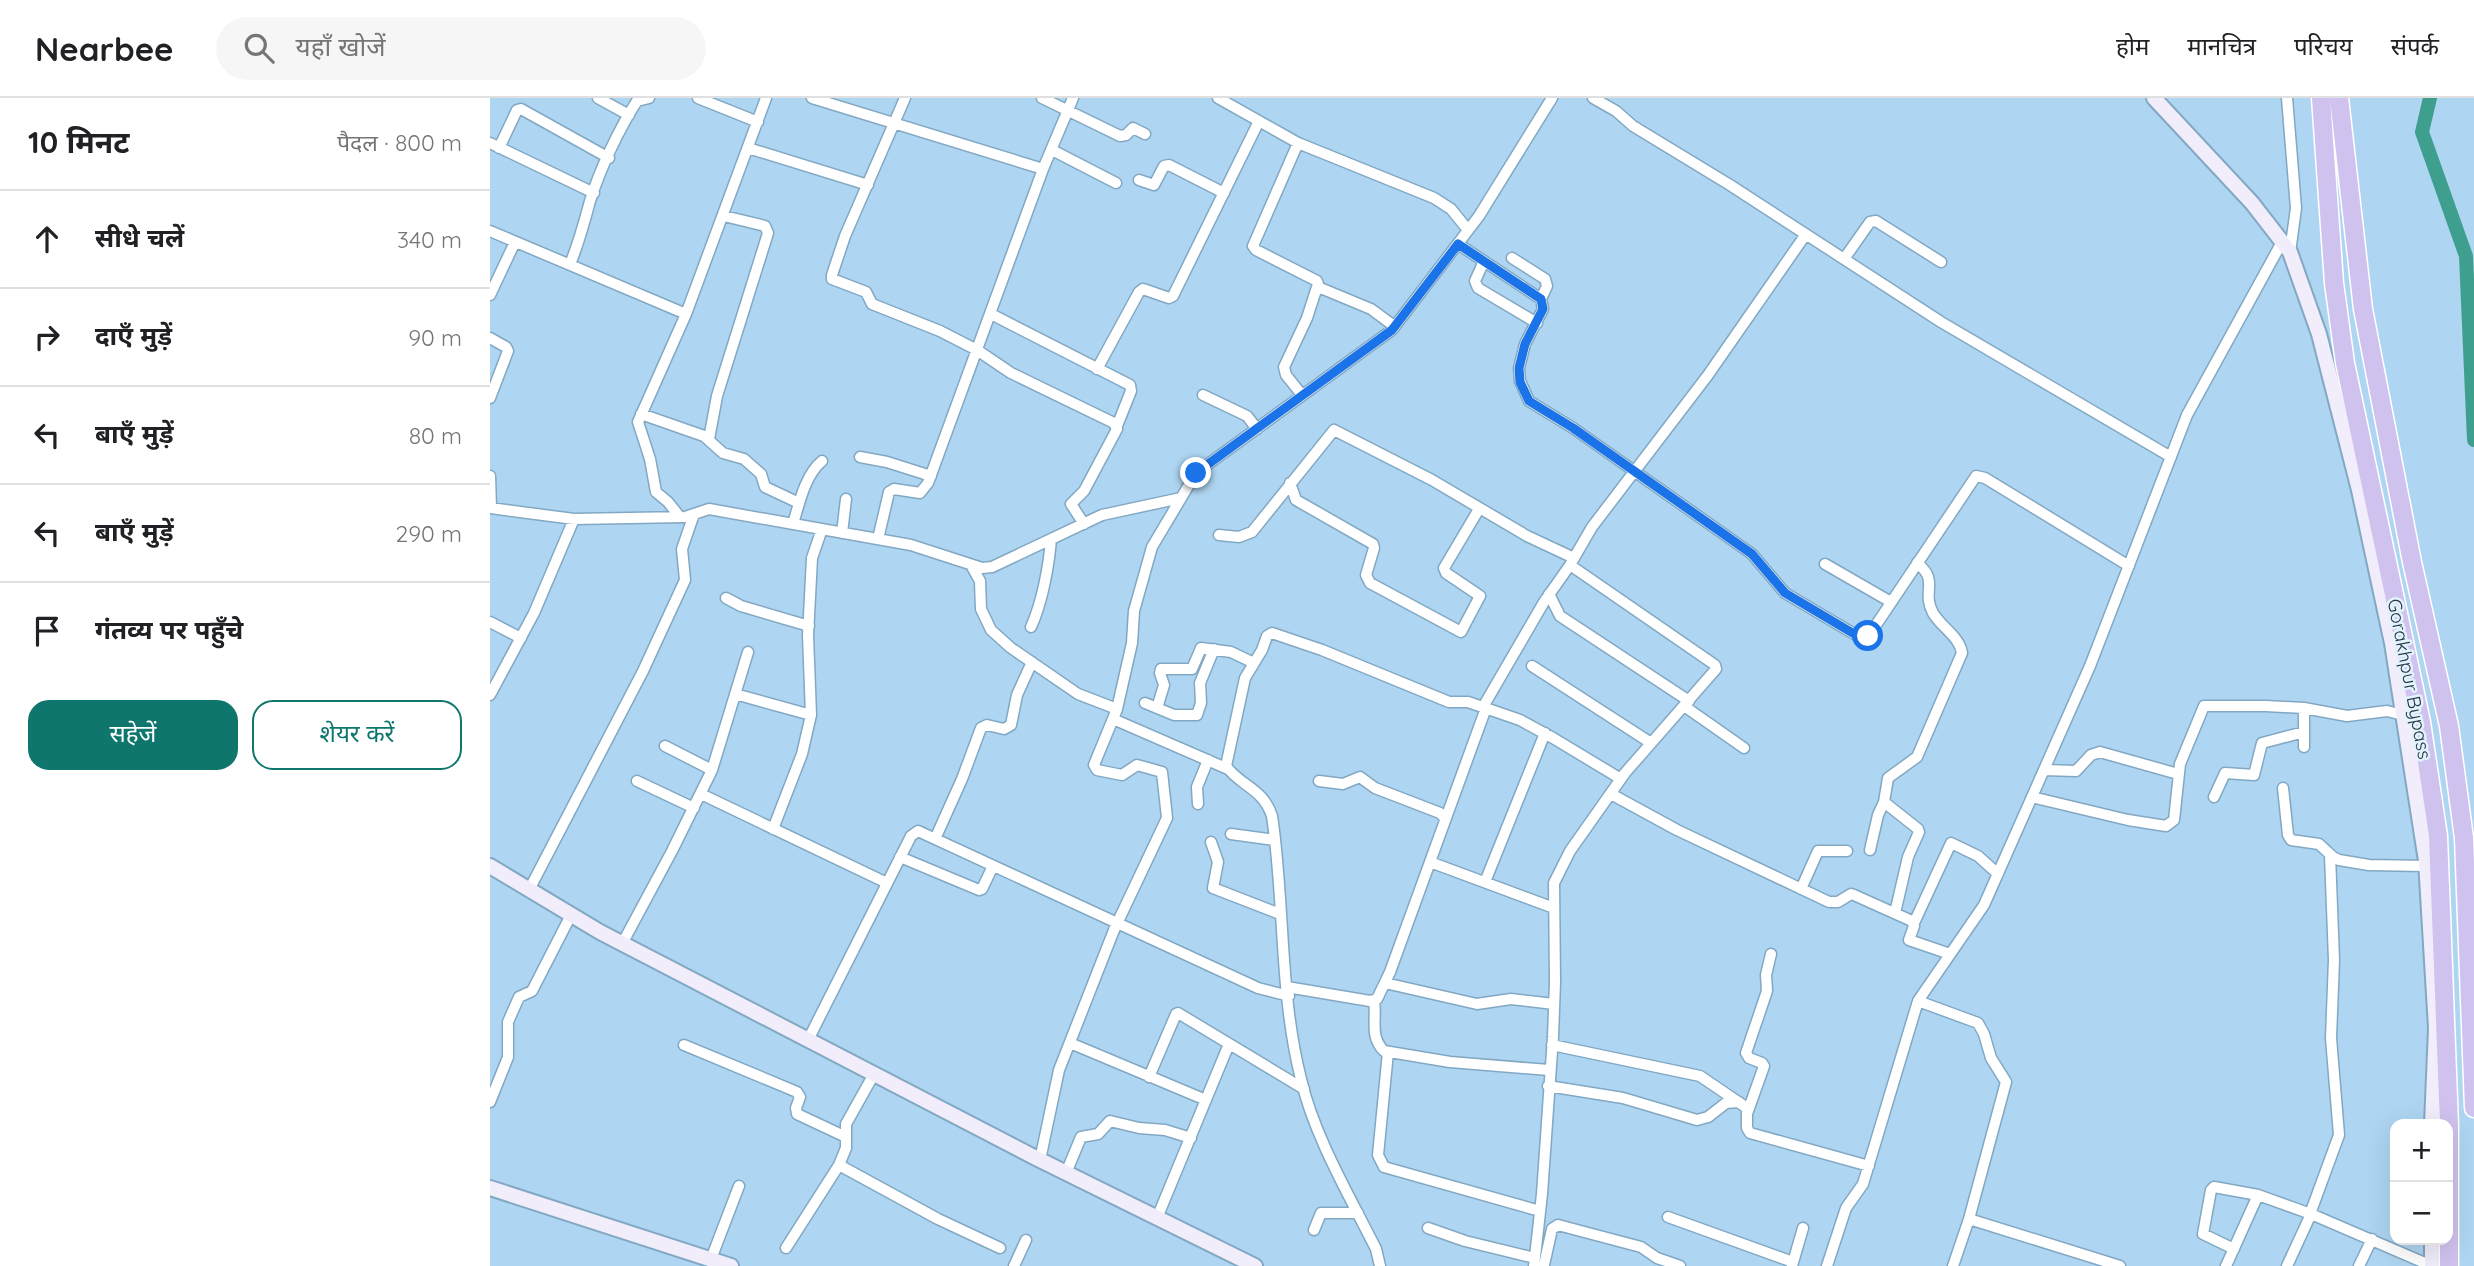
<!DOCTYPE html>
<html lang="hi">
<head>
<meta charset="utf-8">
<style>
	body { margin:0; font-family:Quicksand,"Noto Sans Devanagari",sans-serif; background:#f6f6f6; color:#202124 }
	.controls { position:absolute; right:21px; bottom:21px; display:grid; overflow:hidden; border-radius:14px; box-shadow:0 7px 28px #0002 }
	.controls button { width:63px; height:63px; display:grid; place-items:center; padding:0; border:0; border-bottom:2px solid #e0e0e0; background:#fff; color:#202124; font:35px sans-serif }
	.stop { position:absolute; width:21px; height:21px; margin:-16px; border:5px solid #1a73e8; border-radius:50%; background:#fff }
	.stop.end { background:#1a73e8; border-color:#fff; box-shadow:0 2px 7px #0008 }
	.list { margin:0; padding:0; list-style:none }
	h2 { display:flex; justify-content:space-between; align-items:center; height:91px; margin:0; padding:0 28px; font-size:30px }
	h2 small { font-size:23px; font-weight:400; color:#757577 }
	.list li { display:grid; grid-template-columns:46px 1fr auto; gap:21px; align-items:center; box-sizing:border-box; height:98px; padding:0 28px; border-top:2px solid #e0e0e0 }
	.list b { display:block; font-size:26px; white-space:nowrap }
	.list em { font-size:23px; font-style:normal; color:#757577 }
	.actions { display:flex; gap:14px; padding:21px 28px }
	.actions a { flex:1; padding:16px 0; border:2px solid #0f766e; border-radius:21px; text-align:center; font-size:24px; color:#0f766e }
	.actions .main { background:#0f766e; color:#fff }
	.icon { flex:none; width:38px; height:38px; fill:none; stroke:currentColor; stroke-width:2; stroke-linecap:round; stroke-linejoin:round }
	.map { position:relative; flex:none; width:1984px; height:1168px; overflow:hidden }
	header { display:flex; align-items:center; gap:42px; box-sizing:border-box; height:98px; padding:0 35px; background:#fff; border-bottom:2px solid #e0e0e0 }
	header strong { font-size:33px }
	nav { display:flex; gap:38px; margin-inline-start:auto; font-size:24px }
	.search { width:490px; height:63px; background:#f6f6f6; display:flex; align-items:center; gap:18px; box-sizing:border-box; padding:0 24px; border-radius:38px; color:#757577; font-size:26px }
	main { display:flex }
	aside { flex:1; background:#fff }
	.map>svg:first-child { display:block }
</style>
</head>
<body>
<header>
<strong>Nearbee</strong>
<div class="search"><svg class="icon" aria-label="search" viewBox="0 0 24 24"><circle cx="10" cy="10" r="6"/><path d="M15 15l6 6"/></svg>यहाँ खोजें</div>
<nav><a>होम</a><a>मानचित्र</a><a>परिचय</a><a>संपर्क</a></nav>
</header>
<main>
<aside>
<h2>10 मिनट<small>पैदल · 800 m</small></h2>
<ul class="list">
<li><svg class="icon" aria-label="ahead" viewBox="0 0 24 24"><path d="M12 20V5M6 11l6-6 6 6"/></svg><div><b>सीधे चलें</b></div><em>340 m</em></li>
<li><svg class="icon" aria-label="right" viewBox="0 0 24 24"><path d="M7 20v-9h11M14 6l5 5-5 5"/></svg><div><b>दाएँ मुड़ें</b></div><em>90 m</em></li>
<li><svg class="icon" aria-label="left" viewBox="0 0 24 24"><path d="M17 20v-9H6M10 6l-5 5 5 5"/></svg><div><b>बाएँ मुड़ें</b></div><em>80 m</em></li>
<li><svg class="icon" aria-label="left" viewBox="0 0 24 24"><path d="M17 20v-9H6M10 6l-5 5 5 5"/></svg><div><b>बाएँ मुड़ें</b></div><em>290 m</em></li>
<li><svg class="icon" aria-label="arrive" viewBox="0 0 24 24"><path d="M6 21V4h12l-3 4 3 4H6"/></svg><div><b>गंतव्य पर पहुँचे</b></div></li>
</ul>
<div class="actions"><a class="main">सहेजें</a><a>शेयर करें</a></div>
</aside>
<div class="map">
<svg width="1984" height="1168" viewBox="0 0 1984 1168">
	<rect width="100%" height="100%" fill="#aed5f1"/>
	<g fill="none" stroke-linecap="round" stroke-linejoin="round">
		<path stroke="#3f9f8e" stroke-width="14" d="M1940 0 1932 34 1976 158 1984 342"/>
		<defs>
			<path id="street" d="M108 0 139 17
				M208 0 268 24
				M322 0 553 71 583 0
				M415 0 355 138 342 177V181L376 194 382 206 450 233 487 252 521 275 624 325 627 331 594 393 581 406 594 426
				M552 0 630 38 636 37 643 30 655 36
				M728 0 808 45 944 100 961 111 978 132
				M1103 0 1126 13 1143 28 1240 87 1451 224 1681 359
				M1797 0 1806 110 1800 154
				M0 45 104 95
				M808 45 763 148 766 152 827 183 828 186 817 220 794 269 796 277 812 297
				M9 50 27 12 31 11 119 60
				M258 50 378 87
				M562 52 626 85
				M649 82 664 87 674 68 679 67 734 95
				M0 133 196 216
				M968 146 1051 201 1053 211 1035 246 1029 270 1030 283 1039 303 1083 330 1262 456 1295 495 1371 540 1378 539 1486 378 1495 380 1639 468
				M1022 160 1055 181 1057 188 1051 201
				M1354 161 1380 124 1386 123 1451 164
				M994 163 985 183 988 190 1047 225
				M80 166C89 145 94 125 100 103 110 71 129 31 147 3L159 0
				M828 189 881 211 904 228
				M0 197 25 144
				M501 216 640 287 641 293 627 328
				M0 240 16 249 18 253 0 300
				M607 271 649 194 653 191 679 200 683 198 769 23
				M713 297 757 318 767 331
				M151 316 214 338 233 355 254 361 271 376 275 389 309 405
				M219 341 227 298 278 135 275 128 234 118
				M370 359 397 364 441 378
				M0 378 1 410
				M800 385 806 402 883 446 884 450 876 477 880 485 971 534 990 498 956 475 954 470 989 411
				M0 410 84 421 195 419 219 411 421 447 492 470 502 469 612 417 691 400
				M190 419 178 404 166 394 160 361 148 324 196 216 276 0
				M303 426C309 406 315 377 332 363
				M352 435 356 401
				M729 437 749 439 762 434 844 332 942 382 1037 438 1084 460
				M388 441 399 394 404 391 430 395 438 385 553 71
				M1335 466 1401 504
				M481 467 490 483 491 511 501 532 521 550 588 596 627 611
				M1059 496 1070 518 1199 603
				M236 500 251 508 319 528
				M0 524 31 540
				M541 529C552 505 559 468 561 441
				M1042 568 1161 645
				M245 596 321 617
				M0 597 44 515 84 421
				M655 605 684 617H707L711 605 710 585 724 551
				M1194 608 1254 650
				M993 609 1054 504 1080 467 1102 429 1218 277 1316 136
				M667 610 674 587 670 575 671 571H702L711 550 741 554 764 565
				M1814 610V649
				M623 621 738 671
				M175 648 222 672
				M1554 672 1586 673 1601 657 1610 654 1688 676
				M147 683 204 710
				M829 683 853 686 870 679 885 690 950 715 955 720
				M1793 690 1798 737 1801 742 1829 746 1843 759 1849 762 1879 767 1936 768
				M211 696 397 785
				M1121 696 1187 732 1339 804H1348L1361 796 1364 797 1422 823 1424 828 1419 842 1460 856
				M1542 699 1638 722 1676 728 1684 722 1690 666 1714 608H1776L1814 610 1857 618 1897 613 1913 617
				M1724 699 1735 675 1764 677 1772 645 1814 634
				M708 706 707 689 718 662
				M283 731 312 656 321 617 318 537 322 460 332 431
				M741 736 785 742
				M445 741 472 681 491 630 497 627 514 631 521 627 527 597 542 564
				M721 744 728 764 723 790 790 816
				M1380 752 1388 717 1394 704
				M410 759 489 792 492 791 503 768
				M940 764 1064 810
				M995 784 1055 635
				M1311 791 1328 753H1357
				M39 792 153 573 195 482 192 451 204 416
				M1405 815 1418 759 1429 734 1428 731 1394 704 1398 680 1427 659 1472 555C1470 539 1451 529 1443 515 1431 493 1450 483 1427 465
				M1424 825 1461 745 1488 758 1508 776
				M132 846 182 753 222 672 258 554
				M895 885 987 906 1021 901 1064 906
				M797 889 880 903 887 901 900 874 996 610
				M884 903C887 921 879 938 894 953L960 964 1059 972
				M1428 903 1488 925 1494 936 1501 960 1516 984 1479 1121 1463 1168
				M318 942 421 738 428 733 768 890 799 898
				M580 945 716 1002
				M194 947 307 994 310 999 306 1010 307 1016 356 1039
				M1062 947 1210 978 1257 1010V1030L1260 1035 1379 1068
				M898 954 888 1057 894 1069 1050 1113
				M659 979 686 916 688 915 814 991
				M1058 988 1133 1000 1207 1022 1218 1019 1236 1005 1249 1004
				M0 1004 18 959V924L29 899 42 893 81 817
				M1258 1013 1274 968 1272 965 1259 960 1256 955 1277 893 1276 877 1281 856
				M550 1062 569 972 624 832 677 720 672 674 647 667 632 677 607 672 604 667 627 611 642 545 644 513 662 449 706 375 902 232 989 118 1062 0
				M349 1067 448 1121 510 1150
				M576 1075 591 1039 608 1036 620 1023 649 1030 675 1032 701 1040
				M1820 1116 1849 1037 1841 940 1844 862 1840 757
				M1178 1119 1303 1164
				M667 1120 739 946
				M1479 1121 1630 1168
				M938 1130 975 1143 1045 1160
				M824 1132 831 1115H868
				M296 1150 349 1067 356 1050V1026L384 976
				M1744 1151 1713 1136 1721 1092 1724 1089 1768 1097 1821 1116 1942 1168
				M221 1161 249 1088
				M1054 1167 1062 1131 1068 1127 1151 1149 1167 1160 1190 1168
				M524 1168 536 1142
				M890 1168 886 1151C860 1099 824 1038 811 981 789 895 795 805 782 718 773 690 750 688 736 668L755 580 772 552 777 538 782 535 832 552 959 604H978L1030 622 1063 640 1131 681
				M1044 1168 1052 1096 1063 939 1065 884 1064 785 1080 753 1135 675 1226 571 1225 567 1080 467
				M1302 1168 1313 1130
				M1337 1168 1356 1110 1373 1086 1428 903 1494 807 1600 568 1697 317 1792 144
				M1736 1168 1768 1097
				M1797 1168 1821 1116
				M1869 1168 1882 1141"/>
			<path id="secondary" d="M1664 0 1762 105 1800 154 1829 236 1869 392 1902 545 1936 763 1946 930 1942 1026
				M0 768 110 834 546 1060 765 1168
				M0 1090 241 1168
				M1942 1168V1142"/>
			<path id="highway" d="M1831 0 1844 185 1855 265 1931 624 1948 738 1959 1027V1168
				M1849 0 1873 211 1922 464 1959 628 1974 740 1984 1010"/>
		</defs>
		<use href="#street" stroke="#82a8c3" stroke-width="13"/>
		<use href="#secondary" stroke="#82a8c3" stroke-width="18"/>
		<use href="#highway" stroke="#fff" stroke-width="21"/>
		<use href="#street" stroke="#fff" stroke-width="10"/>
		<use href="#secondary" stroke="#f1edfa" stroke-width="14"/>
		<use href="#highway" stroke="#cfc2ee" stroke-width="18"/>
	</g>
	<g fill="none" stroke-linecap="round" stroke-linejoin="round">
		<path stroke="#1a73e8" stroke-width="9" d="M706 375 902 232 968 146 1051 201 1053 211 1035 246 1029 270 1030 284 1039 303 1083 330 1262 456 1295 495 1371 540 1378 538"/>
	</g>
	<g text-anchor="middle" stroke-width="5" stroke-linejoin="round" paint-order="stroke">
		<g font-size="19" fill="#283842" stroke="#e3f3fe">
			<text transform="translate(1920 581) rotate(79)" y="7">Gorakhpur Bypass</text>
		</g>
	</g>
</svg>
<div class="controls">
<button>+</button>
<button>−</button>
</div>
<div class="stop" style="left:1378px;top:538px"></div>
<div class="stop end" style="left:706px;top:375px"></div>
</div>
</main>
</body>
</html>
